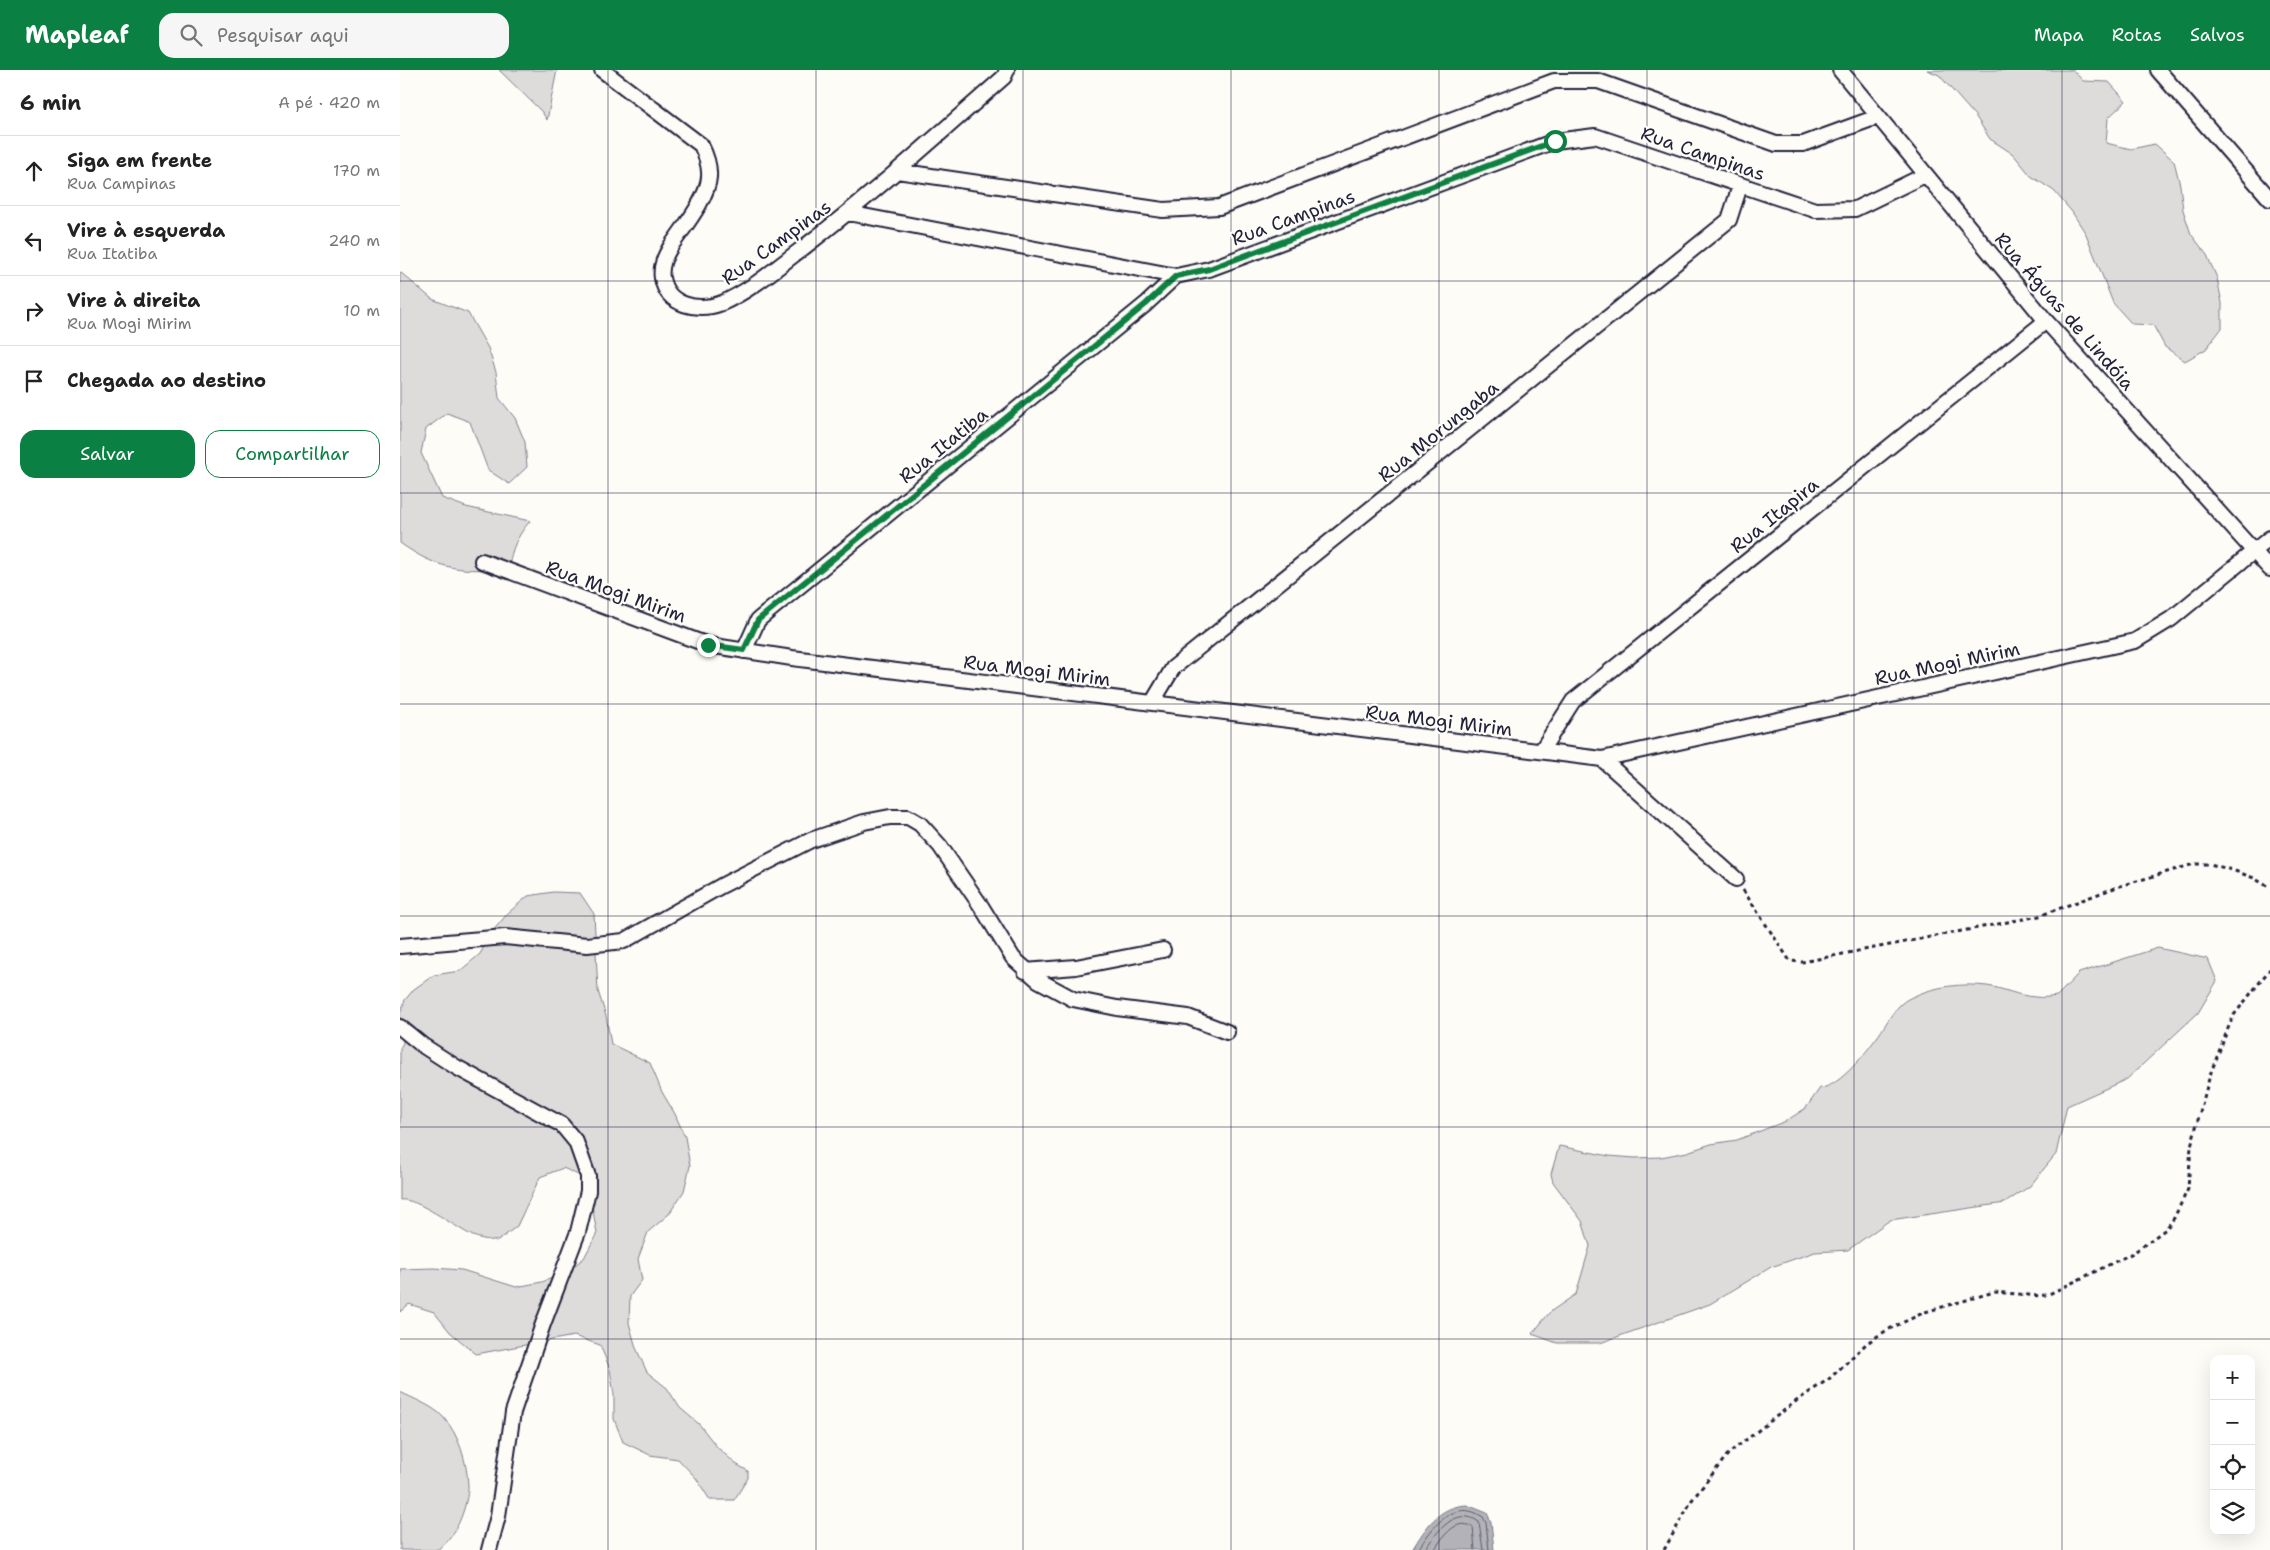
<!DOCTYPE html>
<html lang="pt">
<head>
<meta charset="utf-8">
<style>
	body { margin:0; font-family:"Shantell Sans",sans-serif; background:#f6f6f6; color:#222 }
	.controls { position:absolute; right:15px; bottom:15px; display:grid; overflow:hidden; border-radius:10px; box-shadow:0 5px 20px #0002 }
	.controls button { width:45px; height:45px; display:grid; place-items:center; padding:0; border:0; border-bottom:1px solid #e0e0e0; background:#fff; color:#222; font:25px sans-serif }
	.stop { position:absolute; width:15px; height:15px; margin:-11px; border:4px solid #0b8043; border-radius:50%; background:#fff }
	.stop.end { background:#0b8043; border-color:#fff; box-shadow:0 1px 5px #0008 }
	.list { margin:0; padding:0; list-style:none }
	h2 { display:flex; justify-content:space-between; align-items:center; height:65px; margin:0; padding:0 20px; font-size:21px }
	h2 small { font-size:16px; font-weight:400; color:#767676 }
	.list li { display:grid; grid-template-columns:32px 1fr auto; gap:15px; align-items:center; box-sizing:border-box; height:70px; padding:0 20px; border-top:1px solid #e0e0e0 }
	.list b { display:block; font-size:19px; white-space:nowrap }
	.list p { margin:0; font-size:16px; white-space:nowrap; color:#767676 }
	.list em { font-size:16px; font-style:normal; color:#767676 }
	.actions { display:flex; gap:10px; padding:15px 20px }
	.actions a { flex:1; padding:11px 0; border:1px solid #0b8043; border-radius:15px; text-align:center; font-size:18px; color:#0b8043 }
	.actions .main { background:#0b8043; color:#fff }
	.icon { flex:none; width:28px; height:28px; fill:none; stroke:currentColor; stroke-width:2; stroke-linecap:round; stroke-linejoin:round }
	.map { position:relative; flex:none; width:1870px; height:1480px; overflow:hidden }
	header { display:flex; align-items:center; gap:30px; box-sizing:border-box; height:70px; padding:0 25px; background:#0b8043; color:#fff }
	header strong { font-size:24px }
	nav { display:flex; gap:28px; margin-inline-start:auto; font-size:18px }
	.search { width:350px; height:45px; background:#f6f6f6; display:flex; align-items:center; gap:12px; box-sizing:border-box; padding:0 18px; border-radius:15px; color:#767676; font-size:19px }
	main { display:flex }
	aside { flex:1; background:#fff }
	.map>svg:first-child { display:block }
</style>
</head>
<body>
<header>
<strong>Mapleaf</strong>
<div class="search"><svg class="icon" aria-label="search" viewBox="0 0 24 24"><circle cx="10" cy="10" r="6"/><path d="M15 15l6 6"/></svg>Pesquisar aqui</div>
<nav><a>Mapa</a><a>Rotas</a><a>Salvos</a></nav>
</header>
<main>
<aside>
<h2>6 min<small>A pé · 420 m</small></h2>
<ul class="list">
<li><svg class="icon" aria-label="ahead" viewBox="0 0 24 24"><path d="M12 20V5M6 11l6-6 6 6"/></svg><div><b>Siga em frente</b><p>Rua Campinas</p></div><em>170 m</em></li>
<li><svg class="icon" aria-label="left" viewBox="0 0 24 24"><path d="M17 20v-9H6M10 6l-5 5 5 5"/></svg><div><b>Vire à esquerda</b><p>Rua Itatiba</p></div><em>240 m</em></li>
<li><svg class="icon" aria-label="right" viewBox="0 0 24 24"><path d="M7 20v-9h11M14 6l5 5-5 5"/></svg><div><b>Vire à direita</b><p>Rua Mogi Mirim</p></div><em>10 m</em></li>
<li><svg class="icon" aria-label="arrive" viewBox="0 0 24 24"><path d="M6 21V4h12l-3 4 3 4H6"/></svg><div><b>Chegada ao destino</b></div></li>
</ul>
<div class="actions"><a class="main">Salvar</a><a>Compartilhar</a></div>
</aside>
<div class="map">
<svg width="1870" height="1480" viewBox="0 0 1870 1480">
	<rect width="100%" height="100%" fill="#fdfcf7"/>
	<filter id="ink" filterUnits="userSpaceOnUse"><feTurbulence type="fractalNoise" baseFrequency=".02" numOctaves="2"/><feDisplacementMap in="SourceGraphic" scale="10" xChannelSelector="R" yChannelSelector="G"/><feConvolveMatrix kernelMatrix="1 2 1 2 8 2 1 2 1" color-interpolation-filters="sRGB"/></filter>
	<g filter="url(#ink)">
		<path fill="#dddcdb" stroke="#807f8b" d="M99 0H157L147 50 142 42Z
			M1527 0H1673L1683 11 1709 12 1726 31 1708 48 1706 73 1731 79 1755 74 1774 91 1780 115 1783 140 1791 164 1807 185 1817 208 1822 233V258L1806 279 1785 291 1765 277 1753 255 1732 254 1713 233 1686 164 1672 142 1654 121 1631 106 1613 84 1590 69 1576 47 1539 5Z
			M0 202 32 229 68 243 88 278 96 302 99 328 115 348 125 372 127 397 109 414 88 400 70 352 47 343 26 359 21 383 42 428 66 437 130 451C118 465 111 479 109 498 64 502 39 501 0 473Z
			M153 822 180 823 194 844 198 921 206 946 211 974 250 993 262 1022 275 1044 285 1067 290 1096 284 1121 269 1144 248 1162 238 1189 242 1210 230 1226 229 1253 236 1278 247 1302 267 1318 280 1338 299 1354 317 1377 336 1394 348 1401V1408L334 1430H310L296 1408 278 1389 250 1385 223 1372 214 1349V1325L210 1299 200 1275 174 1266 76 1284 50 1262 34 1242 9 1234 0 1242V1199L34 1198 62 1200 116 1217 142 1212 165 1203 184 1188 197 1163 187 1109 163 1098 140 1107 117 1156 98 1171C89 1170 79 1169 71 1165 55 1157 16 1127 0 1130V978L3 973 0 944 5 930 14 919 34 905 60 901 80 884 92 862 108 843 128 826Z
			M1758 878 1808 889 1817 911 1798 943 1727 1009 1667 1036 1656 1084 1630 1116 1605 1133 1490 1150 1448 1180 1415 1182 1371 1197 1310 1234 1200 1273H1157L1132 1264 1150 1242 1176 1224 1190 1176 1182 1151 1153 1112 1151 1104 1159 1076 1209 1086 1235 1088 1261 1087 1287 1082 1311 1074 1337 1070 1386 1051 1406 1038 1420 1018C1440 1017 1466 982 1478 966 1488 952 1495 934 1512 927 1535 916 1562 913 1587 916 1603 918 1618 926 1635 927 1642 928 1650 927 1657 926L1679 903Z
			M0 1322C12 1328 35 1337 43 1347 59 1364 67 1392 68 1415 69 1433 54 1475 35 1480 25 1480 10 1480 0 1480Z"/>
		<path fill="#b2b2b7" stroke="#787885" d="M1067 1435 1087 1443 1091 1452 1094 1480H1012C1025 1458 1039 1436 1067 1435Z"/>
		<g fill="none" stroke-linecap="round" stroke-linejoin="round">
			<path stroke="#5c5c6d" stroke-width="1" d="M1018 1480C1032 1457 1054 1427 1083 1447L1086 1453 1089 1480
				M1025 1480C1036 1462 1056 1435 1079 1452L1083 1480
				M1034 1480C1043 1467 1055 1447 1073 1457L1075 1480"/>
			<defs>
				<path id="street" d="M202 0 301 75C306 85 310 95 309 107 308 128 283 158 271 176 265 186 260 196 262 208 267 236 298 242 322 233 352 220 377 197 403 178 473 124 538 65 604 7L607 0
					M1440 0 1646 251 1870 499
					M1758 0 1870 129
					M497 101 763 140 819 137 1154 11H1198L1376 74H1403L1477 47
					M448 143 776 206 809 199 1155 71 1195 66 1415 140 1455 139 1525 105
					M82 491 308 575 392 588 1202 689 1735 571 1771 549 1870 468
					M344 581 358 550 746 234 776 206
					M752 633 773 598 1329 150 1340 116
					M1141 681 1173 631 1646 251
					M1202 689 1336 809
					M0 876 105 867 187 875 224 871 321 816 411 770 464 752 490 747H508L520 754 540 776 581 836 613 888 638 910 673 929 717 938 788 947 827 962
					M625 901 676 897 763 880
					M0 957 22 975 56 997 162 1055 176 1072 188 1106V1121L178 1162 143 1254 113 1342 98 1446 89 1480"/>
			</defs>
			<use href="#street" stroke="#22223b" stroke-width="18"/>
			<path stroke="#22223b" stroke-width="3" stroke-dasharray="4 4" stroke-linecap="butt" d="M1343 820 1390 891 1402 892 1639 846 1717 817 1794 794H1810L1832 800 1854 808 1870 818
				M1264 1480 1292 1430 1329 1383 1399 1329 1429 1309 1467 1273 1487 1260 1525 1242 1594 1222 1640 1226 1649 1224 1733 1183 1766 1159 1774 1148 1788 1119 1791 1076 1810 1005 1829 956 1834 945 1870 899"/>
			<use href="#street" stroke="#fdfcf7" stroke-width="14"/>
		</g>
	</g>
	<g fill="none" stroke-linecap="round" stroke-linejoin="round" filter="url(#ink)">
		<path stroke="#0b8043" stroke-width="6" d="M308 575 344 580 358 550 746 234 776 206 809 199 1155 71"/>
	</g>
	<path fill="none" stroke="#22223b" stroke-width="1" stroke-opacity="0.55" d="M208 0V1480M416 0V1480M623 0V1480M831 0V1480M1039 0V1480M1247 0V1480M1454 0V1480M1662 0V1480M0 211H1870M0 423H1870M0 634H1870M0 846H1870M0 1057H1870M0 1269H1870"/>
	<g text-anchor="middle" stroke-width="4.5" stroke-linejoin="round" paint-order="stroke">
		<g font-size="19" fill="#22223b" stroke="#fdfcf7">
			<text transform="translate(1303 83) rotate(19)" y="7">Rua Campinas</text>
			<text transform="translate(893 147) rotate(-20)" y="7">Rua Campinas</text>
			<text transform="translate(376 172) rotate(-36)" y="7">Rua Campinas</text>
			<text transform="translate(1665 241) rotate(49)" y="7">Rua Águas de Lindóia</text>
			<text transform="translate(1038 361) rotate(-39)" y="7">Rua Morungaba</text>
			<text transform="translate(543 375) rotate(-39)" y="7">Rua Itatiba</text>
			<text transform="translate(1374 445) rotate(-39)" y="7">Rua Itapira</text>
			<text transform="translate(216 521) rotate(20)" y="7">Rua Mogi Mirim</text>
			<text transform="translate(1547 593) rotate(-12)" y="7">Rua Mogi Mirim</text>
			<text transform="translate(637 600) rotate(7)" y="7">Rua Mogi Mirim</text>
			<text transform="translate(1039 650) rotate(7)" y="7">Rua Mogi Mirim</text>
		</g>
	</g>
</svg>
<div class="controls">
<button>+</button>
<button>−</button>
<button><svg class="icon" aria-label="locate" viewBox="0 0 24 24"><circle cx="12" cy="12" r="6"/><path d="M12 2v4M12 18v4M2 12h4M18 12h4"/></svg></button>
<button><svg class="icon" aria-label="layers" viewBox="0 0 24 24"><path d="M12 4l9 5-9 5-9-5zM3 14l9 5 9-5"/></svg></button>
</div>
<div class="stop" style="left:1155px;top:71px"></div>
<div class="stop end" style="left:308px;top:575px"></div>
</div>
</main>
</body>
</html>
